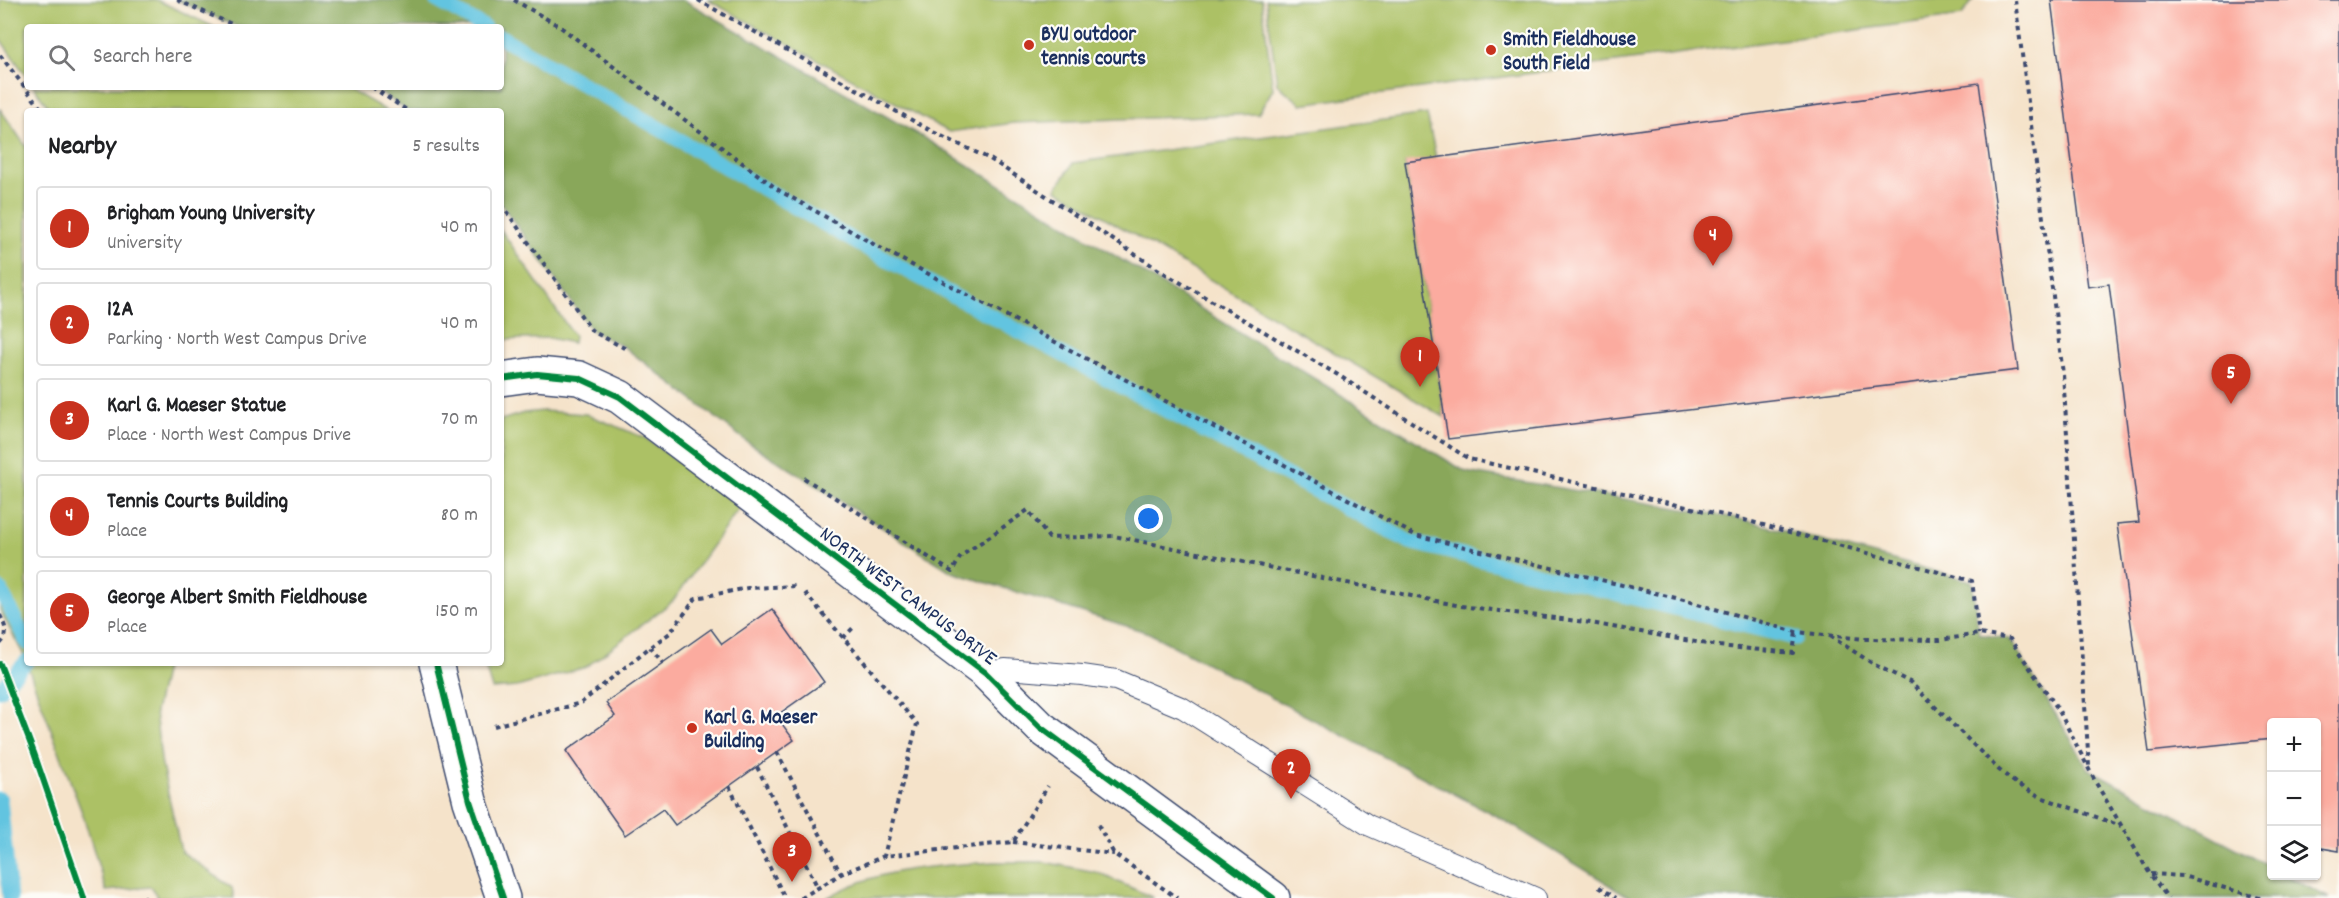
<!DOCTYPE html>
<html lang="en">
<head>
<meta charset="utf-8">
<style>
	body { margin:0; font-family:Dekko,sans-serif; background:#f6f6f6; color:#202124 }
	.controls { position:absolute; right:18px; bottom:18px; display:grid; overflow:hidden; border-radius:6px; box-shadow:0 2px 4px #0004 }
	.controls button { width:54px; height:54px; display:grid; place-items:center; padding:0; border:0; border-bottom:2px solid #e0e0e0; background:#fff; color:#202124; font:30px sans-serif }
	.you { position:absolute; left:1149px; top:519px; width:21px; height:21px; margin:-15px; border:4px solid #fff; border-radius:50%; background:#1a73e8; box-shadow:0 0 0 9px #1a73e833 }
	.badge { display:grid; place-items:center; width:39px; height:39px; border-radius:50%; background:#c8321e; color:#fff; font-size:20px; font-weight:700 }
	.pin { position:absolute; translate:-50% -50px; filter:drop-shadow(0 2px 3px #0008) }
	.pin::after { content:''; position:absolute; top:32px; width:21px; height:18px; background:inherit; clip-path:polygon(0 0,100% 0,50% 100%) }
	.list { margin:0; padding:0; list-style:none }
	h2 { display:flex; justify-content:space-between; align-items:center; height:78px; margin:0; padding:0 24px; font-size:26px }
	h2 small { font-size:20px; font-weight:400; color:#757577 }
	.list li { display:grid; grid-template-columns:39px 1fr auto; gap:18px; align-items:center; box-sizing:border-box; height:84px; margin:0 12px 12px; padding:0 12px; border:2px solid #e0e0e0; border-radius:6px }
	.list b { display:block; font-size:22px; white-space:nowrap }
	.list p { margin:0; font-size:20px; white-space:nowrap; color:#757577 }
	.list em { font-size:20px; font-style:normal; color:#757577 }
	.icon { flex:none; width:33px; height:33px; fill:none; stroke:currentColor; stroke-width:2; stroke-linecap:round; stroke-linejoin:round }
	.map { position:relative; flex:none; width:2339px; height:898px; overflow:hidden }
	.search { position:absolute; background:#fff; box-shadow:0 2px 4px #0004; left:24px; top:24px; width:480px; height:66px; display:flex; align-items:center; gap:15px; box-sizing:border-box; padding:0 21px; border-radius:6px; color:#757577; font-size:22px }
	.panel { position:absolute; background:#fff; box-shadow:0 2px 4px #0004; left:24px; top:108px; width:480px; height:558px; border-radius:6px }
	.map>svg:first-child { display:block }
</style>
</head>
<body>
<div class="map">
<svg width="2339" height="898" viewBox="0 0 2339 898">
	<rect width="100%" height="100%" fill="#fdfcf7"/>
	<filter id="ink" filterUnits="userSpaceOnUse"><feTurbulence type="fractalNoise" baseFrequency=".0167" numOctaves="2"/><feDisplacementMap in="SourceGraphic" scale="12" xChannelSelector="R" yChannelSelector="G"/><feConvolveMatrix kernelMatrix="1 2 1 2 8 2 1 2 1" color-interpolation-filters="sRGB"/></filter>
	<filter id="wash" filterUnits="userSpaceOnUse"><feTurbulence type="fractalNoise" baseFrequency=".008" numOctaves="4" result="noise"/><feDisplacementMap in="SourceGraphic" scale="24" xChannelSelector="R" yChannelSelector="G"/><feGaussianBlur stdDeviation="1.35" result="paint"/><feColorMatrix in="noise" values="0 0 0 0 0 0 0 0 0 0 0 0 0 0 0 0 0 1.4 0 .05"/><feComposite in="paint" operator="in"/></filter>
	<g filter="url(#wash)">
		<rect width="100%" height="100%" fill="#f5e3ca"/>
		<path fill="#acc165" stroke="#647862" stroke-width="1.5" d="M0 0H157L214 27H27V77L0 39Z
			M708 0H1262L1273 89 1258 114 1014 123 949 132Z
			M1266 0H1973L1962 16 1301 104 1277 84Z
			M34 87H346L387 111H51Z
			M0 109 27 148V663H160L165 668 155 712 162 766 181 851 232 888 234 898H158L151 887 106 891 84 818 23 654 0 610Z
			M1427 114 1436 158 1405 163 1444 417 1056 189 1073 163Z
			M501 230 574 336 573 343 549 338 501 340Z
			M543 411 586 414 645 438 740 507 673 601 586 667 517 687 492 689 484 663H501V420L524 413Z
			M994 862H1044L1096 872 1154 898H827C878 867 936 866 994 862Z"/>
		<path fill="#89a75a" stroke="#526b5c" stroke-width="1.5" d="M177 0H684L924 138 1466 472 1737 518 1972 581 1979 634 2010 639 2089 769 2271 867 2272 876H2287L2329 898H1631L1502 819 1149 633 952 572 746 441 624 347 592 331 501 204V111H408L372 87H501V27H238Z"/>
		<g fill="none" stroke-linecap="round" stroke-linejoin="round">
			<path stroke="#62c4e0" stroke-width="15" d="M436 0 484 27
				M501 37 880 256 1410 542 1795 638
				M0 589 27 643
				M0 690 27 661
				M0 799 10 898"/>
		</g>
		<g id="blocks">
			<path fill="#fbab9f" d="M2051 0H2339V851L2316 847V722H2272V739L2149 752 2117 524 2139 522 2109 284 2088 287Z
				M1979 83 2018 370 1448 439 1405 162Z
				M772 609 824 682 776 716 794 740 675 825 663 809 625 835 566 751 615 716 606 703 711 629 722 644Z"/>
		</g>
	</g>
	<g filter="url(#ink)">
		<use href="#blocks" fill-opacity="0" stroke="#3c4a6e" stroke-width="1.5"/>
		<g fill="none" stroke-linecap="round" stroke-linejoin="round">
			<defs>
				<path id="service" d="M986 673 1005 669 1082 675 1116 680 1183 708 1368 825 1536 898"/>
				<path id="minor" d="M501 379 537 374 579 378 620 397 986 673 1040 727 1273 898
					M436 663 470 801 503 898"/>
			</defs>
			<use href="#service" stroke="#3c4a6e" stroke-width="22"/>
			<use href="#minor" stroke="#3c4a6e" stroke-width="36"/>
			<path stroke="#3c4a6e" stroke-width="4" stroke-dasharray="4.5 4.5" stroke-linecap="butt" d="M177 0 238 27
				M514 0 559 26 780 191 884 250 1415 535 1680 599 1796 632 1864 639 1940 640 1979 634 2010 639 2058 709 2096 783 2150 874 2168 898
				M698 0 933 132 990 159 1159 270 1338 375 1469 459 1737 518 1972 581 1979 634
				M2015 0 2063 374 2089 766
				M0 55 43 111
				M372 87 408 111
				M501 204 592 331 628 350
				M804 478 952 572 961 556 1028 510 1049 538 1114 536 1461 606 1585 622 1718 646 1793 653 1796 632
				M805 593 917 724 884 856
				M0 615C5 626 10 635 0 644
				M1830 636 1875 665 1910 682 1999 770 2018 785 2041 797 2121 826
				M843 638 853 628
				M650 647 663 663
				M494 726 581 703 650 647 670 633 696 598 748 588 798 586
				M777 752 841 874
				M757 767 818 888
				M729 786 785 898
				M1098 825 1114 854 1177 898
				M1013 842 1114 854
				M2151 874 2183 876 2260 898
				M1599 887 1616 898
				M141 898H150
				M801 898 841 874 884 856 1013 842 1048 786"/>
			<use href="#service" stroke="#fff" stroke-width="20"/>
			<use href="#minor" stroke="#fff" stroke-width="33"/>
			<defs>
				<path id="cycleway" d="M501 379 537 374 579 378 620 397 986 673 1040 727 1273 898
					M436 663 470 801 503 898
					M0 664 34 753 84 898"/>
			</defs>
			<use href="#cycleway" stroke="#fdfcf7" stroke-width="10"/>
			<use href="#cycleway" stroke="#00873e" stroke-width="6"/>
		</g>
	</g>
	<g fill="#c8321e" stroke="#fdfcf7" stroke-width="2">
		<circle cx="1029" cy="45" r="6"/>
		<circle cx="1491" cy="50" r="6"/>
		<circle cx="692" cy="728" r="6"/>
	</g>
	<g text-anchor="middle" stroke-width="4.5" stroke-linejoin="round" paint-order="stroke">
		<g font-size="21" font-weight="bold" fill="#1b2f5e" stroke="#fdfcf7" text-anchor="start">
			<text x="1041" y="40">BYU outdoor<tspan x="1041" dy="24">tennis courts</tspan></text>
			<text x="1503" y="45">Smith Fieldhouse<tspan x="1503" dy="24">South Field</tspan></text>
			<text x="704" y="723">Karl G. Maeser<tspan x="704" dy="24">Building</tspan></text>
		</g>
		<g font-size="21" fill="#1b2f5e" stroke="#fdfcf7">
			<text transform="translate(909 595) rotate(37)" y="7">NORTH WEST CAMPUS DRIVE</text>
		</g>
	</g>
</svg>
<div class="controls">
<button>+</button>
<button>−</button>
<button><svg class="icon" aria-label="layers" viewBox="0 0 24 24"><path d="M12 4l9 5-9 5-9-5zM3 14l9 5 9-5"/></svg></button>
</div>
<div class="you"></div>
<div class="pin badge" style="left:1420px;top:387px">1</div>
<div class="pin badge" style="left:1291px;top:799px">2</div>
<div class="pin badge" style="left:792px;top:882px">3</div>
<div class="pin badge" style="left:1713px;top:266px">4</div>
<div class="pin badge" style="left:2231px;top:404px">5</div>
<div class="search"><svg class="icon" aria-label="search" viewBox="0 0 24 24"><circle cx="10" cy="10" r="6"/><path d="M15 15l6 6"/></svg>Search here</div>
<section class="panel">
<h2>Nearby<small>5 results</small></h2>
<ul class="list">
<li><span class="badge">1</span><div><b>Brigham Young University</b><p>University</p></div><em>40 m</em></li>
<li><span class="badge">2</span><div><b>12A</b><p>Parking · North West Campus Drive</p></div><em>40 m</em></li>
<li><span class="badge">3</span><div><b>Karl G. Maeser Statue</b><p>Place · North West Campus Drive</p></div><em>70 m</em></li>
<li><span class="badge">4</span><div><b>Tennis Courts Building</b><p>Place</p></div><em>80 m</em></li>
<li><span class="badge">5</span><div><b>George Albert Smith Fieldhouse</b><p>Place</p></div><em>150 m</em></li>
</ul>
</section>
</div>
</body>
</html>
